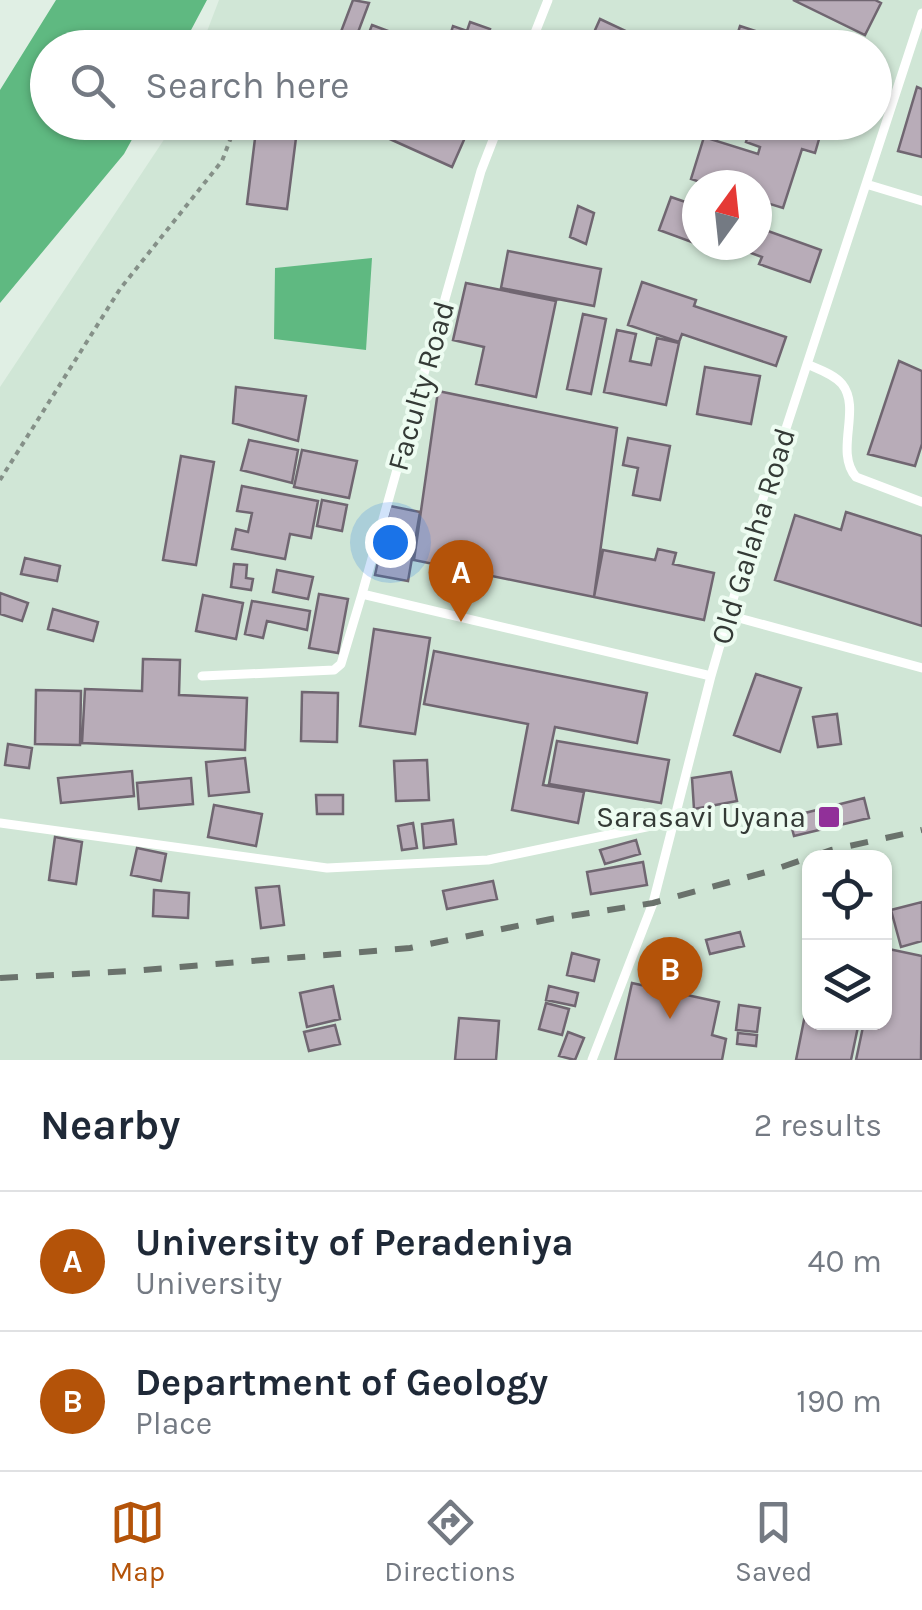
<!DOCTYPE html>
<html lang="en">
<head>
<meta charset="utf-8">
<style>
	body { margin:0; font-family:Karla,sans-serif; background:#f2f2f3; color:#1f2937 }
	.controls { position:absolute; right:30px; bottom:30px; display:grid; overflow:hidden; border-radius:20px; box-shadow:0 2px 8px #0004 }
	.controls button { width:90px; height:90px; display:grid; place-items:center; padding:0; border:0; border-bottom:2px solid #e0e1e3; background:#fff; color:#1f2937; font:50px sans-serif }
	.compass { position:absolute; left:682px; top:170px; width:90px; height:90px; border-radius:50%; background:#fff; box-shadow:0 2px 8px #0004; rotate:15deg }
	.you { position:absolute; left:390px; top:542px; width:35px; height:35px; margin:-25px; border:8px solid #fff; border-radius:50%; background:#1a73e8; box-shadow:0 0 0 15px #1a73e833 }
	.badge { display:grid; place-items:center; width:65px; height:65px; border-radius:50%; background:#b45309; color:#fff; font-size:32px; font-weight:700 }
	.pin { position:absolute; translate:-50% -82px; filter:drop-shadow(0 2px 5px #0008) }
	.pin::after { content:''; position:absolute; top:52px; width:35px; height:30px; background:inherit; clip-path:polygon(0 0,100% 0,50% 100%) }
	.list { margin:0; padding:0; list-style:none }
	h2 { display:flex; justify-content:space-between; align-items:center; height:130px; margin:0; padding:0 40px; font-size:42px }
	h2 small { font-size:32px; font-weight:400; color:#747a83 }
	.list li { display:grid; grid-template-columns:65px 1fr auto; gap:30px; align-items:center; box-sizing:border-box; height:140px; padding:0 40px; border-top:2px solid #e0e1e3 }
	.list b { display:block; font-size:38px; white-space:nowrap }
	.list p { margin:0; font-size:32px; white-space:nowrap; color:#747a83 }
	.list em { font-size:32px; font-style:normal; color:#747a83 }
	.icon { flex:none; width:55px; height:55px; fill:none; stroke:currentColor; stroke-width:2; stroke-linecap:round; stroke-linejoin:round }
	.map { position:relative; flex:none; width:922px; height:1060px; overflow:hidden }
	.search { position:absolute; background:#fff; box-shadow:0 2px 8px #0004; left:30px; right:30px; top:30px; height:110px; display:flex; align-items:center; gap:25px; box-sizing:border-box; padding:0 35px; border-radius:55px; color:#747a83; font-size:38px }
	.sheet { height:410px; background:#fff }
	nav { display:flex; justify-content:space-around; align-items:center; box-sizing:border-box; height:140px; border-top:2px solid #e0e1e3; background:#fff; font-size:28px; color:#747a83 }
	nav a { display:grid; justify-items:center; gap:5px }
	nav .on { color:#b45309 }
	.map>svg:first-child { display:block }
</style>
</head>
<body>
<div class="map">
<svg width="922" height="1060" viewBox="0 0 922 1060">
	<rect width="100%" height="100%" fill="#e0efe4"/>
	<path fill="#d0e6d6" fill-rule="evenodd" d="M219 0H922V1060H0V387L167 135 172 123 874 122V48L201 47ZM697 185H757V245H697ZM810 858H884V1022H810Z"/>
	<path fill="#5fb981" d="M56 0H207L182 47 48 48V122L141 123 124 154 0 303V90Z
		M372 258 366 350 274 339 275 268Z"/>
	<path fill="#b8acb8" stroke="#706671" stroke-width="2.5" d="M353 0 369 3 354 43 339 37Z
		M793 0H875L881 3 865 35Z
		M600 19 628 32 621 48H587Z
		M470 22 490 29 484 48H446L453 26 467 31Z
		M372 25 404 37 400 48H363Z
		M740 26 807 48H733Z
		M917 87 922 89V157L898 151Z
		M257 122H298L287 209 247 204Z
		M352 122H466L471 124 452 167Z
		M752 122H824L815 153 802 149 783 208 757 200V185H709L691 179 704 137 758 154 760 147 746 142Z
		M671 197 697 206V244L659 230Z
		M578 206 594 213 586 244 570 237Z
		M757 227 821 250 810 282 759 264 762 257 729 245H757Z
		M508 251 601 269 594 306 501 288Z
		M642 282 696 300 694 306 786 337 776 366 682 334 679 342 628 325Z
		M466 283 556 301 536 397 476 384 484 347 453 340Z
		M583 314 606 319 591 394 567 389Z
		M617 330 636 334 630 361 651 365 657 338 679 343 666 405 604 392Z
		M899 361 922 371V444L915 466 868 454Z
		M705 367 760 376 751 424 697 414Z
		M236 387 306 396 298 441 233 423Z
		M438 391 617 428 594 597 414 560Z
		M628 438 670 446 660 500 633 495 638 468 623 465Z
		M249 440 298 450 292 483 241 470Z
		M302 450 357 461 349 498 294 487Z
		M181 456 214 462 196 565 163 560Z
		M242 486 318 501 311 538 290 534 285 559 232 549 236 529 248 532 252 513 237 511Z
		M322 500 347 505 342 531 317 526Z
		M390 506 420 512 408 581 375 575Z
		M846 512 922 536V626L775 580 795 515 841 530Z
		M658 549 676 553 673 564 714 573 704 620 594 597 603 550 655 560Z
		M25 558 60 566 57 581 21 574Z
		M234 564 247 565 246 578 253 579 251 590 231 587Z
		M277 570 313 577 308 599 273 592Z
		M0 593 28 603 22 621 0 614Z
		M319 594 348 599 338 653 309 648Z
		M203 595 243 603 236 639 196 631Z
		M252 601 310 611 307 630 267 621 263 638 245 634Z
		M53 609 98 622 93 641 48 629Z
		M374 629 430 638 415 734 360 726Z
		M434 651 647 693 637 743 555 727 543 785 584 792 578 823 512 810 528 724 424 704Z
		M143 659 180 660 179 695 247 698 245 750 82 743 85 689 142 691Z
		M756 674 801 688 780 752 734 735Z
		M36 690 81 691 80 745 35 744Z
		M302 692 338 693 337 742 301 741Z
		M837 714 841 744 818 747 813 717Z
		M557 741 669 760 661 803 549 784Z
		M8 744 32 748 29 768 5 765Z
		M245 758 249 792 209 796 206 762Z
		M427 760 429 800 396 801 394 761Z
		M132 771 134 796 61 803 58 778Z
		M731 772 737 801 694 809 692 778Z
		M191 778 193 804 139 809 137 783Z
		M316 795H343V814H317Z
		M864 798 869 818 794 836 789 817Z
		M214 805 262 814 256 846 208 837Z
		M453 820 456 844 424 848 422 824Z
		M413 823 417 848 402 850 398 826Z
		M55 837 82 842 76 884 49 880Z
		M636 840 640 854 605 864 600 850Z
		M137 848 166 854 161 881 131 875Z
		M643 862 647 885 591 894 587 872Z
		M493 881 497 899 447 909 443 891Z
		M279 886 284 925 261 928 256 888Z
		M154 890 189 893 188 918 153 916Z
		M922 902V941L901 947 891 910Z
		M740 932 744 946 710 954 706 940Z
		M884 948 922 956 921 1060H856L864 1022H884Z
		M572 953 599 960 594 981 567 975Z
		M632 983 719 1002 712 1035 726 1039 722 1060H615Z
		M333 986 340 1019 307 1027 300 993Z
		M549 986 578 993 575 1006 546 1000Z
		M809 995 810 1022H859L851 1060H796Z
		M546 1003 569 1009 562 1035 539 1029Z
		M739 1005 760 1008 757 1032 736 1030Z
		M459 1018 499 1021 496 1060H455Z
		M335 1025 340 1044 309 1051 304 1032Z
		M568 1032 584 1038 575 1060 559 1056Z
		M738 1033 757 1035 756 1046 737 1044Z"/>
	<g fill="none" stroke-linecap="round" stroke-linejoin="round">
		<path stroke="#859088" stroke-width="4" stroke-dasharray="5 5" stroke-linecap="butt" d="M0 480 120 289 222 161 237 122"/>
		<path stroke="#fff" stroke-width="9" d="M529 48 548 0
			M500 122 481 171 362 594 711 676
			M866 184 922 201
			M807 364C818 369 834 374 842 384 862 409 834 451 856 477L922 502
			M728 615 922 668
			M202 676 334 670 341 664 362 594
			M0 823 327 868 488 860 675 821
			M592 1060 653 903 711 676 757 517 922 13"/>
		<path stroke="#6a726c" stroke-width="6" stroke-dasharray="18 18" stroke-linecap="butt" d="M0 978 131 971 410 948 551 919 653 903 770 871 831 850 922 830"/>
	</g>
	<rect fill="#913099" stroke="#edfcf1" stroke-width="4" x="817" y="805" width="24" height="24" rx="5"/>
	<g text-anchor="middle" stroke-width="8" stroke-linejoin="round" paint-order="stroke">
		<g font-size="30" fill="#343a36" stroke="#edfcf1">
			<text transform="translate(421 386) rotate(-74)" y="10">Faculty Road</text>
			<text transform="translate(753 536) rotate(-73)" y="10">Old Galaha Road</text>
		</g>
		<g font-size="30" fill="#343a36" stroke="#edfcf1" text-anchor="end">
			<text x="806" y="827">Sarasavi Uyana</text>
		</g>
	</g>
</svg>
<div class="controls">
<button><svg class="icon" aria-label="locate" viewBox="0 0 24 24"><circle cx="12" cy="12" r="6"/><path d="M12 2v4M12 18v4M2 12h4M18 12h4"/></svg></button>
<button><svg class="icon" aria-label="layers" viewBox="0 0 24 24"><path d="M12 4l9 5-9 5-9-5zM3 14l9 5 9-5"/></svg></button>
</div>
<svg class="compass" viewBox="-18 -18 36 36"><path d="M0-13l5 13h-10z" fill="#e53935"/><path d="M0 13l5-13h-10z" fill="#747a83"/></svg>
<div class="you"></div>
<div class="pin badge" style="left:461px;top:622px">A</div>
<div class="pin badge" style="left:670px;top:1019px">B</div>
<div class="search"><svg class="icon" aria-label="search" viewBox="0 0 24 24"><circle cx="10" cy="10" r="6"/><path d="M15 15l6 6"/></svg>Search here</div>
</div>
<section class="sheet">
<h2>Nearby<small>2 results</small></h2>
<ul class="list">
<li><span class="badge">A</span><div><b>University of Peradeniya</b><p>University</p></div><em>40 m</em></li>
<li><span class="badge">B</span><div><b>Department of Geology</b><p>Place</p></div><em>190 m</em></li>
</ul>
</section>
<nav>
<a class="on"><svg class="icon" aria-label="map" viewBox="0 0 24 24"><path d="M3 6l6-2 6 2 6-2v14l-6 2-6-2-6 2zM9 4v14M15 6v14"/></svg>Map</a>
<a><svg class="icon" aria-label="directions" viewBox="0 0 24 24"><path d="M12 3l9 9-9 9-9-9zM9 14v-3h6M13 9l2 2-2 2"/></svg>Directions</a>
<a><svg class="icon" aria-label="saved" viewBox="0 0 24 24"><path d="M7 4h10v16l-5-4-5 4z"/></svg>Saved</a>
</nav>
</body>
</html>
